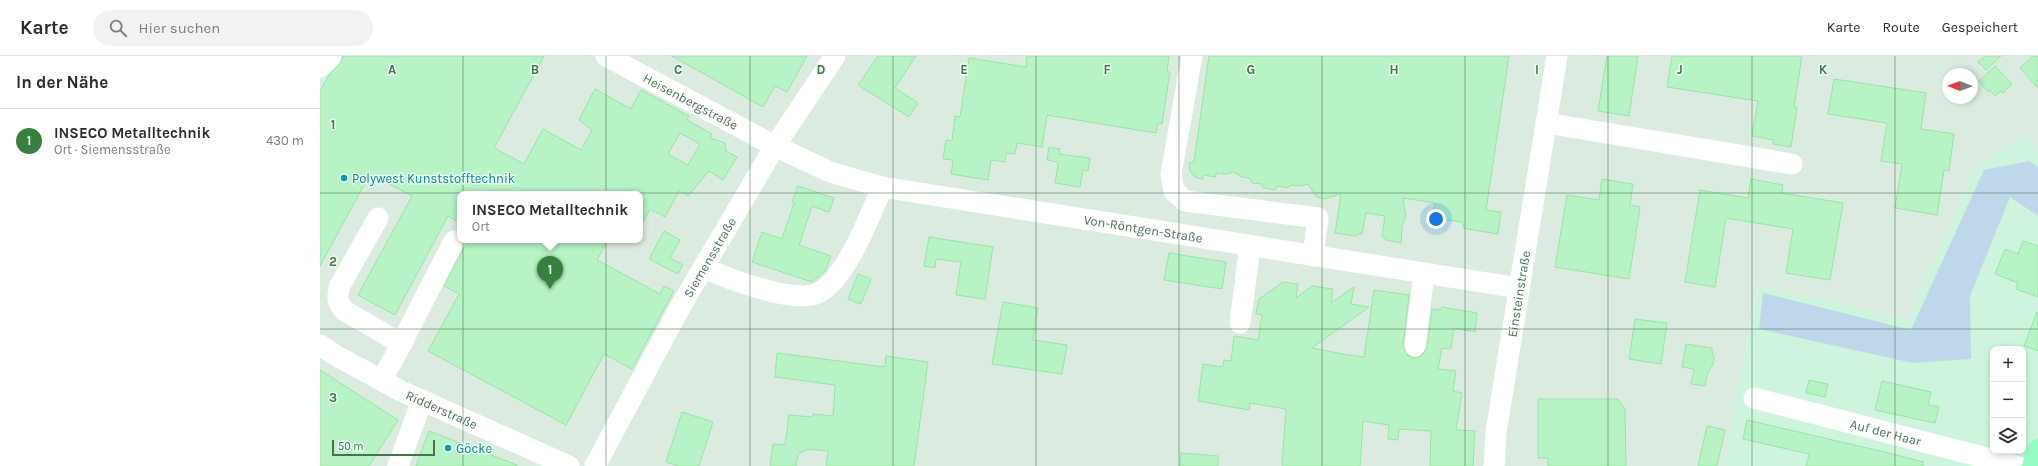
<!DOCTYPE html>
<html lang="de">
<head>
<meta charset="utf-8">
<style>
	body { margin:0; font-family:Karla,sans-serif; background:#f2f2f3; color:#2b2b33 }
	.controls { position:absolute; right:12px; bottom:12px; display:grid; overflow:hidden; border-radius:8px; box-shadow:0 2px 6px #0003 }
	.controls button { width:36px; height:36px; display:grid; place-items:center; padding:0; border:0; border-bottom:1px solid #e1e1e2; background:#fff; color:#2b2b33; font:20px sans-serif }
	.compass { position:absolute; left:1622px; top:12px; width:36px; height:36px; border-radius:50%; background:#fff; box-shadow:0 2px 6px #0003; rotate:271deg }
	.scale { position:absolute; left:12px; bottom:10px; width:103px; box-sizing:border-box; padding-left:4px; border:2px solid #47734f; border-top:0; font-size:11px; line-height:14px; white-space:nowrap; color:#47734f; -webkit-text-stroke:3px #e6fff1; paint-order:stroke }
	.you { position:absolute; left:1116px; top:163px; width:14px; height:14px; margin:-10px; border:3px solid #fff; border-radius:50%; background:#1a73e8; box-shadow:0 0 0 6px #1a73e833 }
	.badge { display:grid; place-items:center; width:26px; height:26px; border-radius:50%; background:#35813d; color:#fff; font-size:13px; font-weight:700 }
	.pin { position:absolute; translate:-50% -33px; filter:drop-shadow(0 1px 2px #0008) }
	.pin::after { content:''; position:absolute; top:21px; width:14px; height:12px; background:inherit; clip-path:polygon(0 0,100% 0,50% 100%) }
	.popup { position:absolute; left:137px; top:135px; width:186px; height:52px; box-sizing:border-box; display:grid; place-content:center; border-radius:8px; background:#fff; filter:drop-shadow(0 1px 3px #0005); font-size:13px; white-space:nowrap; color:#7c7c81 }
	.popup b { font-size:15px; color:#2b2b33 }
	.popup::after { content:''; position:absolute; left:50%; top:100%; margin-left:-8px; border:8px solid transparent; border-top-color:#fff }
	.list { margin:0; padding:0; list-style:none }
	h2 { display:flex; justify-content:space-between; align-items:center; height:52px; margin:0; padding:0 16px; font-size:17px }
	h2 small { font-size:13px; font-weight:400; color:#7c7c81 }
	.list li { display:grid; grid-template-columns:26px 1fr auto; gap:12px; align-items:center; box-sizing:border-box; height:64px; padding:0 16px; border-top:1px solid #e1e1e2 }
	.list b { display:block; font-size:15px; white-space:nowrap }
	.list p { margin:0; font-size:13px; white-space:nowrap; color:#7c7c81 }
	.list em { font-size:13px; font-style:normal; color:#7c7c81 }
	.icon { flex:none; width:22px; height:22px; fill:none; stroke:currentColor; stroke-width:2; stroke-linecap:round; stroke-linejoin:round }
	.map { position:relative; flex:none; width:1718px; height:410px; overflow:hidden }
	header { display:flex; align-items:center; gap:24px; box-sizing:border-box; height:56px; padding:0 20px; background:#fff; border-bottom:1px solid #e1e1e2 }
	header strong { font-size:19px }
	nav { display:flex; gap:22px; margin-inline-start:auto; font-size:14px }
	.search { width:280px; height:36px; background:#f2f2f3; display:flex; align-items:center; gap:10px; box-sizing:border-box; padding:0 14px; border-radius:22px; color:#7c7c81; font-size:15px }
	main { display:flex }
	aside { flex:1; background:#fff }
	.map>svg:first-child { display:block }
</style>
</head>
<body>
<header>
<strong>Karte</strong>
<div class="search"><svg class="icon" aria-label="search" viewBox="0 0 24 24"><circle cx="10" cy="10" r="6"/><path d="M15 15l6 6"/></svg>Hier suchen</div>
<nav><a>Karte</a><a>Route</a><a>Gespeichert</a></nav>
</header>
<main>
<aside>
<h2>In der Nähe<small></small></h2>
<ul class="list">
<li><span class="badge">1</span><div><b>INSECO Metalltechnik</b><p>Ort · Siemensstraße</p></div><em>430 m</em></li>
</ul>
</aside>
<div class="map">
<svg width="1718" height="410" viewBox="0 0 1718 410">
	<rect width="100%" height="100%" fill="#e0fdec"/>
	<path fill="#cef4dd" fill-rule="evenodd" d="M1701 79 1718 91V410H1403L1438 229 1588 264 1655 112ZM1673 293H1703V395H1673Z"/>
	<path fill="#dcebe0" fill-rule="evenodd" d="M0 0H1718V91L1701 79 1655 112 1588 264 1438 229 1403 410H0ZM1628 18H1652V42H1628ZM140 138H320V184H140Z"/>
	<path fill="#bed7ea" d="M1709 105 1718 111V160L1690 141 1650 240 1651 303 1593 307 1439 273 1443 237 1591 274 1664 114Z"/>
	<path fill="#b7f3c4" stroke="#97e5a7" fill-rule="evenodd" d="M23 0H224L174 92 204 108 223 73 261 94 272 74 259 64 275 33 311 53 321 34 369 60 367 64 392 78 390 82 405 87 406 95 417 101 403 124 389 115 368 140 359 135 345 161 330 153 320 172V138H140V167L128 160 75 259 38 239 92 140 50 118 0 210V35L9 19 20 8ZM360 77 380 88 368 109 348 98Z
		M352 0H487L467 36 455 30 443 51Z
		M558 0H596L575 32 598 47 589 61 538 29Z
		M707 0H849L847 16H850L842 68 838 67 836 77 727 59 722 91 697 87 695 98 686 97 685 106 671 104 668 124 631 118 633 104 623 103 626 84 632 85 635 60 640 61 649 2 706 11Z
		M889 0H1189L1166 154 1181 156 1178 178 1147 173 1144 172 1142 166 1112 162 1115 147 1083 142 1086 160 1082 170 1081 187 1066 184 1062 180 1065 160 1046 157 1042 178H1038L1036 180 1015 177 1021 138 1004 143 1000 142 996 140 988 128 980 130 971 129 968 132 957 130 955 134 943 132 942 128 932 127 930 122 922 121 914 116 906 118 897 117 895 121 884 119 882 123 875 121 870 115 869 107 874 106Z
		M1287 0H1318L1309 60 1278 55Z
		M1352 0H1482L1474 51H1477L1471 91 1453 88 1454 84 1432 80 1438 45 1347 31Z
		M1665 0H1681L1666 14 1658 6Z
		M1713 0H1718V32L1700 12Z
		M1675 10 1692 28 1683 37 1681 35 1675 40 1670 34 1668 36 1659 25Z
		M1514 23 1606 37 1601 73 1634 78 1629 115 1624 114 1617 159 1575 152 1582 108 1561 105 1567 67 1508 58Z
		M729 91 740 93 739 98 770 102 768 115 763 114 760 131 735 127 738 109 737 106 727 104Z
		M1282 123 1313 128 1310 149 1320 151 1309 223 1235 211 1247 139 1279 144Z
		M1431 123 1463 129 1462 137 1523 147 1510 224 1466 217 1473 173 1406 162 1395 231 1365 226 1380 134 1428 142Z
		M478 130 514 142 509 156 492 150 479 189 511 200 505 215 492 226 432 206 442 176 462 183 474 147 472 146Z
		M344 175 360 184 350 202 363 209 358 218 329 203Z
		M609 181 673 191 665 243 636 239 641 206 616 203 615 212 604 210Z
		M148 184H288L277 204 340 238 344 230 354 235 312 313 284 298 246 369 108 295 139 238 124 230Z
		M1703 185 1718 190V241L1696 233 1698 227 1675 218 1685 193 1698 198Z
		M849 197 906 206 902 233 844 224Z
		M538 218 551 223 541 248 528 243Z
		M963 226 978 228 976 242 992 230 1013 233 1011 247 1034 231 1031 248 1049 251 992 292 1023 298 1044 301 1054 234 1089 239 1083 289 1087 299 1093 302 1100 301 1107 292 1112 253 1121 254 1122 251 1157 257 1155 276 1134 272 1131 293 1122 292 1118 313 1136 315 1133 335 1142 337 1136 374 1155 375 1153 410H1110L1111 375 1079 373 1078 384 1068 383 1069 369 1043 365 1040 410H962L966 353 930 347 929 354 878 345 883 308 903 311 904 304 911 305 914 280 938 284 942 259 936 258 939 243Z
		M683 246 718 252 713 284 747 289 742 318 672 308Z
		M1717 256H1718V295L1704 290Z
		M1315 263 1347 267 1341 308 1309 303Z
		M1366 288 1392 292V296L1394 300 1393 309 1388 316 1385 330 1371 328 1374 313 1362 311Z
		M457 297 565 311 566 300 608 306 594 410H506L508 395 488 393 478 398 476 410H450L453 388 465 389 469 359 492 361 493 358 513 360 514 347 515 329 455 321Z
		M0 314 78 364 49 410H0Z
		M1489 324 1508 328 1505 341 1486 337Z
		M1562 325 1611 336 1608 349 1619 351 1615 367 1555 354Z
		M1218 343H1298L1305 353 1306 410H1228V402H1218Z
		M362 356 393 366 379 410H359L346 406Z
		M1427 364 1573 398 1603 406V410H1486L1489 398 1423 383Z
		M1387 370 1405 374 1397 410H1378Z
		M109 375 197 409V410H96Z
		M861 397 898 400V410H860Z"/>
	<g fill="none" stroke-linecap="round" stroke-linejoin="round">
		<g stroke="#fff" stroke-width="21">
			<path id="s1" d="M286 0 455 90 510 116 562 131 1199 232"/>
			<path d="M872 0 851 118 854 135 865 145 998 162 993 200"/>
			<path d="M0 11 11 0"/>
			<path d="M1226 67 1472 108"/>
			<path d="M58 162 19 231C17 242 17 247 25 255L82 288"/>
			<path d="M384 211C406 223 475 248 498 237 525 225 551 158 562 131"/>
			<path d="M920 267 930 190"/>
			<path id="s2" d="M0 289 15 299 81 335 249 410"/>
			<path d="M1095 290 1104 217"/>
			<path d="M61 324 74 302 134 185"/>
			<path id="s3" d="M1434 342 1697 410"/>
			<path d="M78 410 102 344"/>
			<path id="s4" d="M275 410 363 246 455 90 515 0"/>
			<path id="s5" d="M1174 410 1176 376 1237 0"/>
		</g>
		<path stroke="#96fdc5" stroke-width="22" d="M1713 410 1718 394"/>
	</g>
	<path fill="none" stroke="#47734f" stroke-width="1" stroke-opacity="0.55" d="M143 0V410M286 0V410M430 0V410M573 0V410M716 0V410M859 0V410M1002 0V410M1145 0V410M1288 0V410M1432 0V410M1575 0V410M0 137H1718M0 273H1718"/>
	<g fill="#0f9aa8" stroke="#e6fff1" stroke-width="1.5">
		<circle cx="24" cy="122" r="4"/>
		<circle cx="128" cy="392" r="4"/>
	</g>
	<g text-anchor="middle" stroke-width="3" stroke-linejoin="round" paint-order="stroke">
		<g font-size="13" fill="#47734f" stroke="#e6fff1">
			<text dy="5" stroke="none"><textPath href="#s1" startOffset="96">Heisenbergstraße</textPath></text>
			<text dy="5" stroke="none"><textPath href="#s1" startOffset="571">Von-Röntgen-Straße</textPath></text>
			<text dy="5" stroke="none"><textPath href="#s4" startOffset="238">Siemensstraße</textPath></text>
			<text dy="5" stroke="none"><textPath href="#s5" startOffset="174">Einsteinstraße</textPath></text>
			<text dy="5" stroke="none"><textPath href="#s2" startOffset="138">Ridderstraße</textPath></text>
			<text dy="5" stroke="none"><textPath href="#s3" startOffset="136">Auf der Haar</textPath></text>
		</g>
		<g font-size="13" fill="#0d838f" stroke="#e6fff1" text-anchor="start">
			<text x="32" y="127">Polywest Kunststofftechnik</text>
			<text x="136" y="397">Göcke</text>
		</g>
	</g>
	<g font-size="13" text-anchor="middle" font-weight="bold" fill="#47734f" stroke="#e6fff1" stroke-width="3" stroke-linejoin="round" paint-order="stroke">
		<text x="72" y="18">A</text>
		<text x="215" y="18">B</text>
		<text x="358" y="18">C</text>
		<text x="501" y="18">D</text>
		<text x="644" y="18">E</text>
		<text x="787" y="18">F</text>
		<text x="931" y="18">G</text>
		<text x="1074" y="18">H</text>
		<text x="1217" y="18">I</text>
		<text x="1360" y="18">J</text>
		<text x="1503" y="18">K</text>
		<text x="13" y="73">1</text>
		<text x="13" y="210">2</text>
		<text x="13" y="346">3</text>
	</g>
</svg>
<div class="controls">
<button>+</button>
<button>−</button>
<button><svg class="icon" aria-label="layers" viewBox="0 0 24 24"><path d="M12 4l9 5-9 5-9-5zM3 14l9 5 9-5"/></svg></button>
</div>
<svg class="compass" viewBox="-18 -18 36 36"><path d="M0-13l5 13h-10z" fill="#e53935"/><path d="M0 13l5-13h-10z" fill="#7c7c81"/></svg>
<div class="scale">50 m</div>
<div class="you"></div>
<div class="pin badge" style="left:230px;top:233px">1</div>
<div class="popup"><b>INSECO Metalltechnik</b>Ort</div>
</div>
</main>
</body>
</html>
